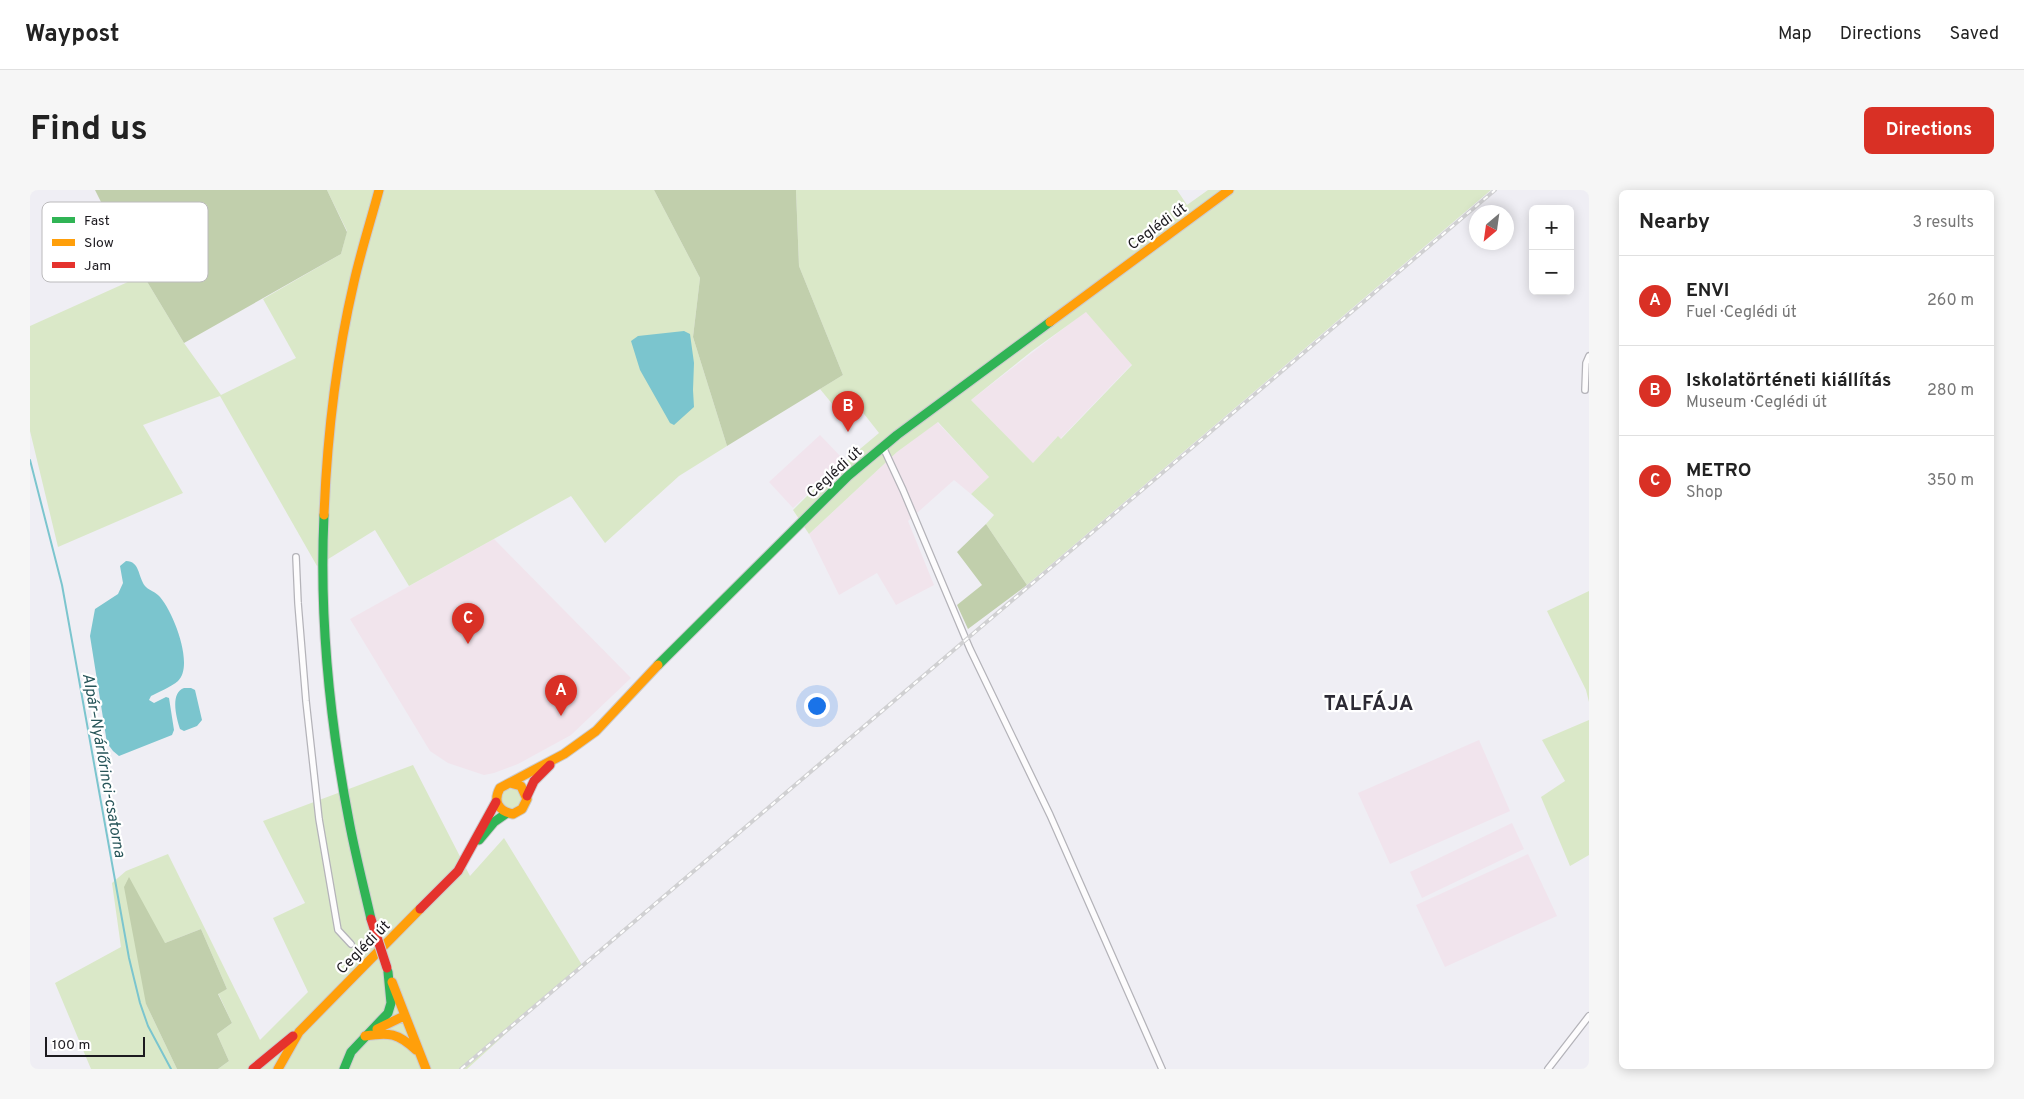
<!DOCTYPE html>
<html lang="en">
<head>
<meta charset="utf-8">
<style>
	body { margin:0; font-family:Overpass,sans-serif; background:#f6f6f6; color:#222 }
	.controls { position:absolute; right:15px; top:15px; display:grid; overflow:hidden; border-radius:8px; box-shadow:0 2px 12px #0003 }
	.controls button { width:45px; height:45px; display:grid; place-items:center; padding:0; border:0; border-bottom:1px solid #e0e0e0; background:#fff; color:#222; font:25px sans-serif }
	.compass { position:absolute; left:1439px; top:15px; width:45px; height:45px; border-radius:50%; background:#fff; box-shadow:0 2px 12px #0003; rotate:209deg }
	.scale { position:absolute; left:15px; bottom:12px; width:100px; box-sizing:border-box; padding-left:5px; border:2px solid #1c1a1f; border-top:0; font-size:14px; line-height:18px; white-space:nowrap; color:#1c1a1f; -webkit-text-stroke:4px #fff; paint-order:stroke }
	.you { position:absolute; left:786px; top:515px; width:18px; height:18px; margin:-12px; border:4px solid #fff; border-radius:50%; background:#1a73e8; box-shadow:0 0 0 8px #1a73e833 }
	.badge { display:grid; place-items:center; width:32px; height:32px; border-radius:50%; background:#d93025; color:#fff; font-size:16px; font-weight:700 }
	.pin { position:absolute; translate:-50% -41px; filter:drop-shadow(0 1px 2px #0008) }
	.pin::after { content:''; position:absolute; top:26px; width:18px; height:15px; background:inherit; clip-path:polygon(0 0,100% 0,50% 100%) }
	.list { margin:0; padding:0; list-style:none }
	h2 { display:flex; justify-content:space-between; align-items:center; height:65px; margin:0; padding:0 20px; font-size:21px }
	h2 small { font-size:16px; font-weight:400; color:#767676 }
	.list li { display:grid; grid-template-columns:32px 1fr auto; gap:15px; align-items:center; box-sizing:border-box; height:90px; padding:0 20px; border-top:1px solid #e0e0e0 }
	.list b { display:block; font-size:19px; white-space:nowrap }
	.list p { margin:0; font-size:16px; white-space:nowrap; color:#767676 }
	.list em { font-size:16px; font-style:normal; color:#767676 }
	.map { position:relative; flex:none; width:1559px; height:879px; overflow:hidden; border-radius:8px }
	header { display:flex; align-items:center; gap:30px; box-sizing:border-box; height:70px; padding:0 25px; background:#fff; border-bottom:1px solid #e0e0e0 }
	header strong { font-size:24px }
	nav { display:flex; gap:28px; margin-inline-start:auto; font-size:18px }
	.intro { display:flex; align-items:center; justify-content:space-between; box-sizing:border-box; height:120px; padding:0 30px }
	h1 { margin:0; font-size:35px }
	.button { padding:12px 22px; border-radius:8px; background:#d93025; color:#fff; font-size:18px; font-weight:700 }
	main { display:flex; gap:30px; padding:0 30px }
	aside { flex:1; background:#fff; border-radius:8px; box-shadow:0 2px 12px #0003 }
	.map>svg:first-child { display:block }
</style>
</head>
<body>
<header>
<strong>Waypost</strong>
<nav><a>Map</a><a>Directions</a><a>Saved</a></nav>
</header>
<div class="intro"><h1>Find us</h1><a class="button">Directions</a></div>
<main>
<div class="map">
<svg width="1559" height="879" viewBox="0 0 1559 879">
	<rect width="100%" height="100%" fill="#efeef4"/>
	<path fill="#f1e4ec" d="M1056 121 1102 174 1030 249 1027 247 1003 273 941 210Z
		M907 232 959 287 941 304 924 290 878 331 904 395 866 415 847 383 809 405 779 344 867 262Z
		M464 349 601 488 541 545 488 574 464 583 454 585 418 573 400 561 320 429Z"/>
	<path fill="#f1e4ed" d="M790 245 814 270 763 318 739 292Z
		M1449 550 1480 621 1360 674 1328 603Z
		M1482 633 1494 659 1392 708 1380 682Z
		M1498 664 1527 726 1415 777 1386 715Z"/>
	<path fill="#dae8c8" fill-rule="evenodd" d="M297 0H624L670 88 663 147 697 256 649 286 575 353 541 306 379 396 345 340 287 376 190 206 113 235 153 303 28 357 0 241V136L109 87 101 74 79 84 57 44 80 30 154 153 191 205 266 168 233 109 311 64 317 41Z
		M766 0H1147L1157 15 1178 0H1461L997 395 956 334 964 325 941 304 959 287 908 232 867 262 779 344 763 320 792 291 849 243 827 215 813 227 790 199 813 185 769 76ZM1056 122 1102 175 1031 249 1028 246 1003 273 941 210 1002 161Z
		M1559 401V512L1556 500 1517 421Z
		M1559 530V665L1540 676 1511 607 1535 591 1512 550Z
		M383 575 440 686 474 648 552 775 437 879H188L199 871 187 844 202 833 188 803 197 799 171 739 135 753 116 814 147 879H61L25 793 91 757 82 693 96 681 138 664 230 850 278 802 243 728 275 713 233 631Z
		M471 609a11 11 0 1 1 22 0a11 11 0 1 1-22 0Z"/>
	<path fill="#c1cfac" d="M65 0H297L317 42 311 64 154 153 80 30Z
		M624 0H766L769 76 813 185 697 256 663 147 670 88Z
		M956 334 997 395 938 439 927 415 952 395 927 362Z
		M99 687 135 753 171 739 197 799 188 804 202 833 187 844 199 871 188 879H147L116 814 94 697Z"/>
	<path fill="#7bc5ce" d="M654 141 660 144 664 173 663 200 664 217 644 235 640 233 610 180 601 151 608 146Z
		M96 371C110 371 108 387 115 396 118 400 124 401 128 405 142 418 165 475 148 491 141 497 129 502 121 506L119 510 124 513 136 507 139 508 144 540 142 545 89 566 83 561 77 553 60 446 65 419 88 404 93 393 90 376Z
		M154 498H161L165 500 172 530 167 536 154 541 150 539C146 527 140 503 154 498Z"/>
	<g fill="none" stroke-linecap="round" stroke-linejoin="round">
		<path stroke="#7bc5ce" stroke-width="2" d="M0 270 32 395 99 768 110 813 118 836 141 879"/>
		<defs>
			<path id="street" d="M1555 200 1556 173 1559 166
				M853 257 873 300 940 459 1020 625 1132 879
				M266 367 268 413 276 511 289 629 308 740 321 754
				M1518 879 1559 826"/>
			<path id="fast" d="M294 325C289 430 300 534 320 636 326 667 334 698 341 729
				M628 475 818 286 867 245 1020 132
				M449 650 464 632 477 623
				M314 879 321 862 358 823 361 813 358 782"/>
			<path id="slow" d="M1020 132 1199 0
				M294 325C297 247 306 169 324 92 331 61 341 30 349 0
				M480 593 491 596 497 609 492 619 483 624C468 621 463 611 470 598L534 564 566 541 628 475
				M362 792 396 879
				M347 839 374 826
				M335 846C359 842 368 843 386 860
				M248 879 269 842 390 719"/>
			<path id="jam" d="M497 606 504 591 520 575
				M390 719 428 681 466 612
				M223 879 263 846"/>
		</defs>
		<use href="#street" stroke="#b4b3b9" stroke-width="8"/>
		<use href="#fast" stroke="#cccbce" stroke-width="11"/>
		<use href="#slow" stroke="#cccbce" stroke-width="11"/>
		<use href="#jam" stroke="#cccbce" stroke-width="11"/>
		<use href="#street" stroke="#fdfcfd" stroke-width="5.5"/>
		<use href="#fast" stroke="#30b455" stroke-width="9"/>
		<use href="#slow" stroke="#ff9f0a" stroke-width="9"/>
		<use href="#jam" stroke="#e5322d" stroke-width="9"/>
		<defs>
			<path id="rail" d="M431 879 1465 0"/>
		</defs>
		<use href="#rail" stroke="#d0d0d2" stroke-width="4"/>
		<use href="#rail" stroke="#fff" stroke-width="2" stroke-dasharray="5.5" stroke-linecap="butt"/>
		<defs>
			<path id="jam-bridge" d="M341 729 357 778"/>
		</defs>
		<use href="#jam-bridge" stroke="#cccbce" stroke-width="11" stroke-linecap="butt"/>
		<use href="#jam-bridge" stroke="#e5322d" stroke-width="9"/>
	</g>
	<g text-anchor="middle" stroke-width="4.5" stroke-linejoin="round" paint-order="stroke">
		<g font-size="15" fill="#1c1a1f" stroke="#fff">
			<text transform="translate(1127 36) rotate(-36)" y="5">Ceglédi út</text>
			<text transform="translate(804 282) rotate(-42)" y="5">Ceglédi út</text>
			<text transform="translate(333 757) rotate(-45)" y="5">Ceglédi út</text>
		</g>
		<g font-size="16" font-style="italic" fill="#265458" stroke="#fff">
			<text transform="translate(75 575) rotate(80)" y="6">Alpár–Nyárlőrinci-csatorna</text>
		</g>
		<g font-size="20" font-weight="bold" letter-spacing="1" fill="#2c2a34" stroke="#fff">
			<text x="1339" y="520">TALFÁJA</text>
		</g>
	</g>
	<rect x="12" y="12" width="166" height="80" rx="8" fill="#fff" stroke="#bbbabc" stroke-width="1"/>
	<rect x="22" y="27" width="23" height="6" fill="#30b455"/>
	<rect x="22" y="49" width="23" height="7" fill="#ff9f0a"/>
	<rect x="22" y="72" width="23" height="6" fill="#e5322d"/>
	<g font-size="14" fill="#1c1a1f">
		<text x="54" y="35">Fast</text>
		<text x="54" y="57">Slow</text>
		<text x="54" y="80">Jam</text>
	</g>
</svg>
<div class="controls">
<button>+</button>
<button>−</button>
</div>
<svg class="compass" viewBox="-18 -18 36 36"><path d="M0-13l5 13h-10z" fill="#e53935"/><path d="M0 13l5-13h-10z" fill="#767676"/></svg>
<div class="scale">100 m</div>
<div class="you"></div>
<div class="pin badge" style="left:531px;top:526px">A</div>
<div class="pin badge" style="left:818px;top:242px">B</div>
<div class="pin badge" style="left:438px;top:454px">C</div>
</div>
<aside>
<h2>Nearby<small>3 results</small></h2>
<ul class="list">
<li><span class="badge">A</span><div><b>ENVI</b><p>Fuel · Ceglédi út</p></div><em>260 m</em></li>
<li><span class="badge">B</span><div><b>Iskolatörténeti kiállítás</b><p>Museum · Ceglédi út</p></div><em>280 m</em></li>
<li><span class="badge">C</span><div><b>METRO</b><p>Shop</p></div><em>350 m</em></li>
</ul>
</aside>
</main>
</body>
</html>
